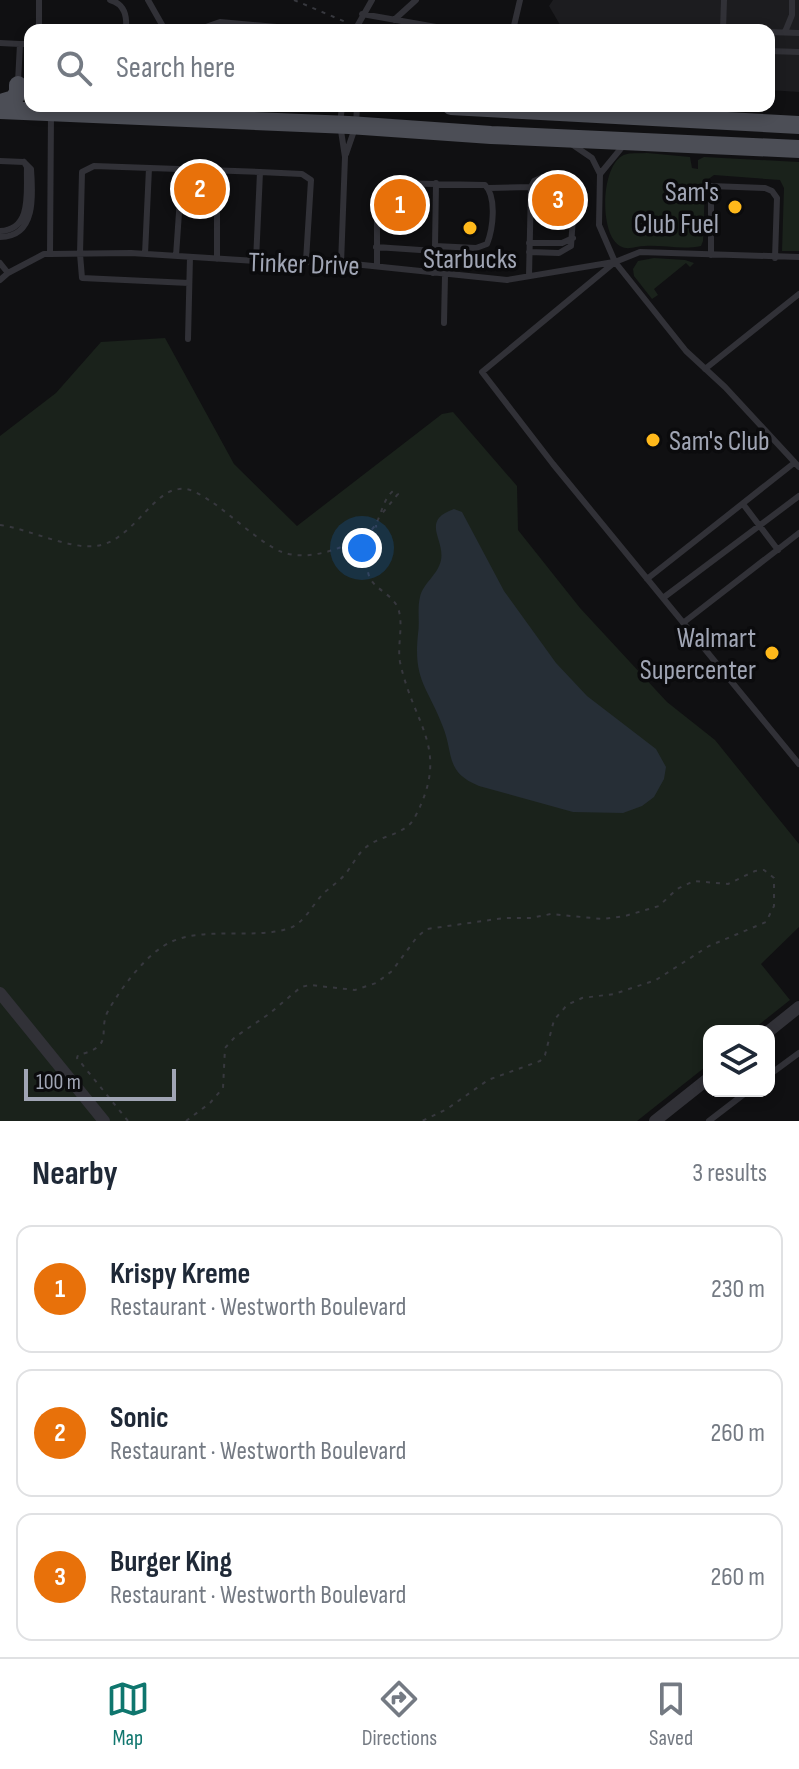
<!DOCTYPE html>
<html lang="en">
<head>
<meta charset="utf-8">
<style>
	body { margin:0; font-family:"Sofia Sans Condensed",sans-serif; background:#f2f2f3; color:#1f2937 }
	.controls { position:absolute; right:24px; bottom:24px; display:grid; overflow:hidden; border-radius:16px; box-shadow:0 4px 12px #0003 }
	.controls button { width:72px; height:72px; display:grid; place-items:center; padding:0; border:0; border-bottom:2px solid #e0e1e3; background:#fff; color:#1f2937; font:40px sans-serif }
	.scale { position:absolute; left:24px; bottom:20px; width:152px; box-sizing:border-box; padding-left:8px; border:4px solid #a0a5b4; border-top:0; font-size:22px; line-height:28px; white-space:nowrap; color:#a0a5b4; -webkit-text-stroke:6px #0b0b0d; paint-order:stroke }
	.you { position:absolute; left:362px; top:548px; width:28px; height:28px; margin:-20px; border:6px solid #fff; border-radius:50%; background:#1a73e8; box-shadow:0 0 0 12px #1a73e833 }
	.badge { display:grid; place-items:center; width:52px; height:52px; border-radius:50%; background:#0f766e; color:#fff; font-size:26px; font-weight:700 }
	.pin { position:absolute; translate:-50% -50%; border:4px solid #fff; box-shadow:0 2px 8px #0006 }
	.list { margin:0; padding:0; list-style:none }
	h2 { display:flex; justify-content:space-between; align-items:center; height:104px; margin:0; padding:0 32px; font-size:34px }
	h2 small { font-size:26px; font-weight:400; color:#747a83 }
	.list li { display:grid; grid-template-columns:52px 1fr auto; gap:24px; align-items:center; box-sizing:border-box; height:128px; margin:0 16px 16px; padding:0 16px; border:2px solid #e0e1e3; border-radius:16px }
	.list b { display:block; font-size:30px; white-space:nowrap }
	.list p { margin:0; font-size:26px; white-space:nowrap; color:#747a83 }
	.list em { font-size:26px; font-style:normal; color:#747a83 }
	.icon { flex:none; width:44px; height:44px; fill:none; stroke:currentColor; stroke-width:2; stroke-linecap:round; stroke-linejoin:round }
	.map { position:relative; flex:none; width:799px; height:1121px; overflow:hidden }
	.search { position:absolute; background:#fff; box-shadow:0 4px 12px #0003; left:24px; right:24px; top:24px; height:88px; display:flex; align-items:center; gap:20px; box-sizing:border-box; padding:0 28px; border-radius:16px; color:#747a83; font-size:30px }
	.sheet { height:536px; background:#fff }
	nav { display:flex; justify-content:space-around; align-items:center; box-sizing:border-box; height:112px; border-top:2px solid #e0e1e3; background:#fff; font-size:22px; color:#747a83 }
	nav a { display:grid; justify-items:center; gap:4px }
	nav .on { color:#0f766e }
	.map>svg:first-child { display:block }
</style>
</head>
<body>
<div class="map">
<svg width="799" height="1121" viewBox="0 0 799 1121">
	<rect width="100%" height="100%" fill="#101012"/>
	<path fill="#1c1c1f" d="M553 0H799V92L769 90V30H563L549 6Z"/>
	<path fill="#1a221b" d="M647 153 690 157 692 168 698 169V160L704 157 799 162V251H782L784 188 780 180 714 175 707 180 705 185 703 241 701 246C683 250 663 245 645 246 636 246 628 251 620 246 599 234 601 168 622 156 628 152 639 154 647 153Z
		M654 258 685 260 694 263 690 267 686 263 654 289 658 295 652 299 634 276 633 269 638 261Z
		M165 338 234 464 297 526 442 414 453 412 517 486 518 530 580 608 667 702 715 740 799 844V927L761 964 790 1000 751 1031H709V1064L637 1121H0V436L56 393 101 342Z"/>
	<path fill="#262e36" d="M454 509 462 512 504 591 556 663 587 696 656 749 666 767 664 779 654 797 642 806 623 813 573 812 479 786C445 772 454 755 443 727 428 687 413 681 418 634 420 622 417 609 420 597 423 583 438 575 441 560 445 539 420 521 454 509Z"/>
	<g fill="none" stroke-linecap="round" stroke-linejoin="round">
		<path stroke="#37383e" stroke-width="2" stroke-dasharray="4 6" stroke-linecap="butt" d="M294 0 348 23
			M0 525C29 529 67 549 95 546 131 543 152 491 179 489 191 487 202 496 212 502 231 515 263 545 282 552 308 562 347 548 369 532 382 522 380 502 393 491L398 494 380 516
			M128 1121 77 1058 78 1055C116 1046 97 1032 108 1011 121 988 148 951 173 941 207 927 254 939 287 929 305 924 312 904 325 892 333 885 341 880 347 872 352 865 356 858 361 852 376 834 404 838 415 817 451 748 414 727 400 662 397 644 404 625 398 608 391 592 371 589 368 572 365 555 378 542 376 525
			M186 1121 210 1103 223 1088 225 1048 235 1037 269 1014 301 987 310 985 355 990 376 983 392 971 417 937 427 929 504 918H531L551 914 602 919 625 916 659 906 677 889 694 881 728 884 755 871 764 870 774 878V906L766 922 709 946 656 980 614 994 582 998 567 1005 554 1020 545 1055 540 1061 488 1080 447 1109 422 1121"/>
		<path stroke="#313137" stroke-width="6" d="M39 0V30
			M110 0C125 4 127 16 126 30
			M148 0 165 30
			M362 14 453 30
			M394 20 416 0
			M197 30 220 22 311 30
			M355 30 372 0
			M513 30 520 0
			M723 30 724 0
			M769 32 799 33
			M785 32 792 15V0
			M0 43 20 44
			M769 51 799 52
			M18 82 20 44H30
			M573 145 592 158 600 174 599 225 615 262 686 351 725 387 799 467
			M346 154 356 125 357 106
			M0 161 24 162
			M217 170V259
			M600 174 623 146
			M489 188 531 187
			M0 231C33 230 26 190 27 167L24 162
			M0 237C36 237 33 196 31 169L24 162
			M529 243H562L573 238
			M435 246 436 183
			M376 247 435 251
			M50 254 51 113
			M145 254 149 168
			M711 255V186L765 188 772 191 777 198 775 258
			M176 256 182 169
			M799 257 640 252 615 262 482 372 553 464 799 764
			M256 261 260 172 302 174 311 180 306 261
			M0 263 8 273
			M341 264 345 157 340 124 342 106
			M377 266V197L385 183 485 185C497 197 493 229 487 244L476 248 435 246 433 273
			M529 276 531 187 534 181 543 177 567 179 575 189 571 246 559 253 529 252
			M0 280 8 273 44 254H50L131 253 256 261 334 262 507 280 614 262
			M189 283 82 278 80 254 82 172 94 166 260 172
			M444 323 445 275
			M188 339 190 257
			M705 369 799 294
			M743 504 778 550
			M647 579 794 463
			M663 598 799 496
			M683 623 799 533
			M769 1075 799 1053
			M709 1121 748 1091"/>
		<path stroke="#313137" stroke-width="12" d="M0 993 104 1121
			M769 1031 799 1007
			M655 1121 709 1078"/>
		<path stroke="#4c4e56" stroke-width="18" d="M0 103 14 99 18 92V85
			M451 106 799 125
			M0 110 349 125 491 135 799 149"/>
	</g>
	<g fill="#ffb91b" stroke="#0b0b0d" stroke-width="3">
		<circle cx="735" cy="207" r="8"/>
		<circle cx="470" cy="228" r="8"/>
		<circle cx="653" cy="440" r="8"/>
		<circle cx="772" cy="653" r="8"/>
	</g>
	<g text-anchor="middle" stroke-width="7" stroke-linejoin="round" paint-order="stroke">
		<g font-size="28" fill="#a0a5b4" stroke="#0b0b0d" text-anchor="end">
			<text x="719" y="201">Sam's<tspan x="719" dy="32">Club Fuel</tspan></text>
			<text x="470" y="268" text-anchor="middle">Starbucks</text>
			<text x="669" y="450" text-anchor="start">Sam's Club</text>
			<text x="756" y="647">Walmart<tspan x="756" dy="32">Supercenter</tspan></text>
		</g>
		<g font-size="28" fill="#a0a5b4" stroke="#0b0b0d">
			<text transform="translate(304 263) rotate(2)" y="10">Tinker Drive</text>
		</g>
	</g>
</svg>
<div class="controls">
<button><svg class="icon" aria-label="layers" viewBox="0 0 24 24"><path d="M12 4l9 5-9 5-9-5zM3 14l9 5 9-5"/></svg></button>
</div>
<div class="scale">100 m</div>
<div class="you"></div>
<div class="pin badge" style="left:400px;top:205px;background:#e8710a">1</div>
<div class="pin badge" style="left:200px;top:189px;background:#e8710a">2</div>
<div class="pin badge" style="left:558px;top:200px;background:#e8710a">3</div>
<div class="search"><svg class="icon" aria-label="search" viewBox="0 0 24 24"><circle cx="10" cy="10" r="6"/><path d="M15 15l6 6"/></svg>Search here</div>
</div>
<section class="sheet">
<h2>Nearby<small>3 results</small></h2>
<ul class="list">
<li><span class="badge" style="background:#e8710a">1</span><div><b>Krispy Kreme</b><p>Restaurant · Westworth Boulevard</p></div><em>230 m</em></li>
<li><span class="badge" style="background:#e8710a">2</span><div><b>Sonic</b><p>Restaurant · Westworth Boulevard</p></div><em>260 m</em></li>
<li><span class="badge" style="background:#e8710a">3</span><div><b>Burger King</b><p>Restaurant · Westworth Boulevard</p></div><em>260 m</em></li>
</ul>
</section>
<nav>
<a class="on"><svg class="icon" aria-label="map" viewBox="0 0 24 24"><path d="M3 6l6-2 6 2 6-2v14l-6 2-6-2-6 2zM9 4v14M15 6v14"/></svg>Map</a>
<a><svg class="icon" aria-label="directions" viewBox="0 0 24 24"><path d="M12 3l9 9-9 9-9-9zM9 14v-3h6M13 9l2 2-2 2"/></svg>Directions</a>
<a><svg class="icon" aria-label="saved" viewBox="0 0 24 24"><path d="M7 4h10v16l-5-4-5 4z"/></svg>Saved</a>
</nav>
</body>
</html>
